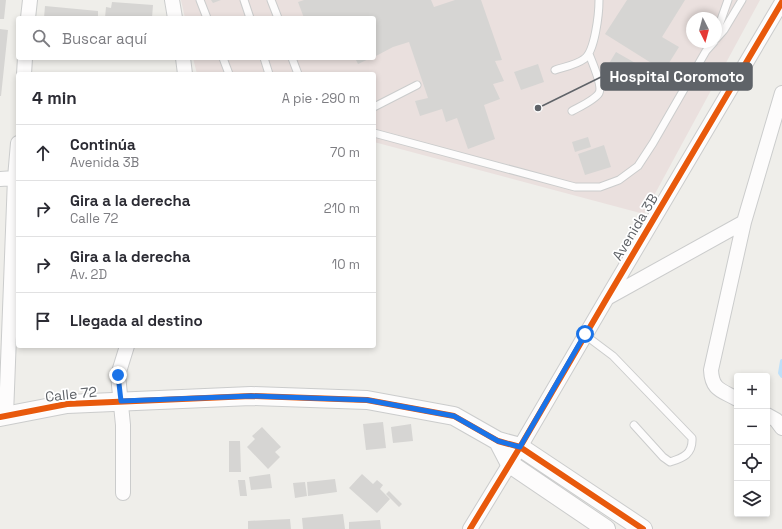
<!DOCTYPE html>
<html lang="es">
<head>
<meta charset="utf-8">
<style>
	body { margin:0; font-family:"Space Grotesk",sans-serif; background:#f7f7f7; color:#2b2b33 }
	.controls { position:absolute; right:12px; bottom:12px; display:grid; overflow:hidden; border-radius:4px; box-shadow:0 2px 6px #0003 }
	.controls button { width:36px; height:36px; display:grid; place-items:center; padding:0; border:0; border-bottom:1px solid #e1e1e2; background:#fff; color:#2b2b33; font:20px sans-serif }
	.compass { position:absolute; left:686px; top:12px; width:36px; height:36px; border-radius:50%; background:#fff; box-shadow:0 2px 6px #0003; rotate:174deg }
	.stop { position:absolute; width:12px; height:12px; margin:-9px; border:3px solid #1a73e8; border-radius:50%; background:#fff }
	.stop.end { background:#1a73e8; border-color:#fff; box-shadow:0 1px 4px #0008 }
	.list { margin:0; padding:0; list-style:none }
	h2 { display:flex; justify-content:space-between; align-items:center; height:52px; margin:0; padding:0 16px; font-size:17px }
	h2 small { font-size:13px; font-weight:400; color:#7c7c81 }
	.list li { display:grid; grid-template-columns:26px 1fr auto; gap:12px; align-items:center; box-sizing:border-box; height:56px; padding:0 16px; border-top:1px solid #e1e1e2 }
	.list b { display:block; font-size:15px; white-space:nowrap }
	.list p { margin:0; font-size:13px; white-space:nowrap; color:#7c7c81 }
	.list em { font-size:13px; font-style:normal; color:#7c7c81 }
	.icon { flex:none; width:22px; height:22px; fill:none; stroke:currentColor; stroke-width:2; stroke-linecap:round; stroke-linejoin:round }
	.map { position:relative; flex:none; width:782px; height:529px; overflow:hidden }
	.search { position:absolute; background:#fff; box-shadow:0 2px 6px #0003; left:16px; top:16px; width:360px; height:44px; display:flex; align-items:center; gap:10px; box-sizing:border-box; padding:0 14px; border-radius:4px; color:#7c7c81; font-size:15px }
	.panel { position:absolute; background:#fff; box-shadow:0 2px 6px #0003; left:16px; top:72px; width:360px; height:276px; border-radius:4px }
	.map>svg:first-child { display:block }
</style>
</head>
<body>
<div class="map">
<svg width="782" height="529" viewBox="0 0 782 529">
	<rect width="100%" height="100%" fill="#efeeea"/>
	<path fill="#eae0de" fill-rule="evenodd" d="M181 0H760L644 214 374 142V74H197L193 58H374V18H185ZM692 18H716V42H692Z"/>
	<g fill="none" stroke-linecap="round" stroke-linejoin="round">
		<path stroke="#bfe0f9" stroke-width="4" d="M782 361 780 373 782 376"/>
	</g>
	<path fill="#d6d5d3" d="M0 0H6L4 19H0Z
		M211 0H221L213 3Z
		M304 0H431L434 7 455 0H481L502 60 495 61 504 81 493 84 500 99 484 105 495 139 468 149 457 118 446 122 442 109 420 116 415 101 428 98 409 42 393 47 374 57V18H304L298 2Z
		M627 0H685L662 37 679 47 664 71 605 34Z
		M112 2 153 5 152 18H105L106 7 111 8Z
		M45 6 98 11V18H44Z
		M0 29 8 30 1 96H0Z
		M616 52 637 64 626 83 605 70Z
		M355 58H371L358 64Z
		M538 64 544 82 521 90 514 72Z
		M588 137 591 147 575 152 572 142Z
		M604 145 611 167 585 175 578 154Z
		M383 422 386 448 366 450 363 424Z
		M411 424 413 441 393 443 391 427Z
		M262 427 281 447 275 452 280 457 268 469 247 447 255 439 252 436Z
		M229 441H240L241 472H229Z
		M270 474 272 488 251 490 249 477Z
		M362 474 373 484 377 480 383 485 380 489 390 499 377 513 349 488Z
		M335 479 337 492 308 496 307 482Z
		M238 480H245L247 496H240Z
		M305 482 307 496 295 498 293 483Z
		M389 491 402 504 399 507 386 494Z
		M343 514 345 529H303L302 518Z
		M290 519 291 529H248V521Z
		M380 520 381 529H349V522Z"/>
	<g fill="none" stroke-linecap="round" stroke-linejoin="round">
		<defs>
			<path id="service" d="M200 0 207 18
				M244 0 250 18
				M271 0 278 18
				M716 34 728 0
				M716 39 724 30 742 0
				M223 58 229 74
				M264 58 269 74
				M292 58 298 74
				M555 70C564 67 576 65 584 59 595 52 599 13 599 0
				M374 107 417 85
				M572 111C579 107 595 100 599 93 603 86 592 62 589 54
				M374 133 575 187H600L619 180 638 166 653 143 706 51 714 42
				M585 335 613 356 692 438C693 454 683 458 670 462L663 457 634 425"/>
			<path id="minor" d="M172 0 175 18
				M28 18 30 0
				M183 58 185 74
				M24 74 25 58
				M0 179 15 178
				M607 298 744 222 782 93
				M737 399C721 390 712 390 711 370L744 222
				M6 415 15 178 18 143
				M767 415 776 420 782 428
				M123 493V425L118 375 127 346
				M470 529 520 447 607 298 782 2"/>
			<path id="tertiary" d="M0 417 67 404 251 396 367 400 454 416 498 441 520 447 643 529
				M498 441 510 464 606 529"/>
		</defs>
		<use href="#service" stroke="#cbcccc" stroke-width="9"/>
		<use href="#minor" stroke="#cbcccc" stroke-width="16"/>
		<use href="#tertiary" stroke="#cbcccc" stroke-width="20"/>
		<use href="#service" stroke="#fdfcfc" stroke-width="7"/>
		<use href="#minor" stroke="#fdfcfc" stroke-width="14"/>
		<use href="#tertiary" stroke="#fdfcfc" stroke-width="18"/>
		<defs>
			<path id="cycleway" d="M0 417 67 404 251 396 367 400 454 416 498 441 520 447 643 529
				M470 529 520 447 607 298 782 2"/>
		</defs>
		<use href="#cycleway" stroke="#fff" stroke-width="8"/>
		<use href="#cycleway" stroke="#e8590c" stroke-width="6"/>
	</g>
	<g fill="none" stroke-linecap="round" stroke-linejoin="round">
		<path stroke="#1a73e8" stroke-width="5" d="M118 375 121 401 251 396 367 400 454 416 498 441 520 447 585 334"/>
	</g>
	<g text-anchor="middle" stroke-width="3.5" stroke-linejoin="round" paint-order="stroke">
		<g font-size="14" fill="#5f6368" stroke="#fff">
			<text transform="translate(635 227) rotate(-59)" y="5">Avenida 3B</text>
			<text transform="translate(71 394) rotate(-6)" y="5">Calle 72</text>
		</g>
	</g>
	<path fill="none" stroke="#5f6368" stroke-width="1.5" d="M538 108L601 77"/>
	<circle fill="#5f6368" stroke="#fff" stroke-width="1.5" cx="538" cy="108" r="4"/>
	<rect fill="#5f6368" stroke="#5f6368" stroke-width="1.5" x="601" y="63" width="151" height="27" rx="4"/>
	<g font-size="15" text-anchor="middle" font-weight="bold" fill="#fff">
		<text x="677" y="82">Hospital Coromoto</text>
	</g>
</svg>
<div class="controls">
<button>+</button>
<button>−</button>
<button><svg class="icon" aria-label="locate" viewBox="0 0 24 24"><circle cx="12" cy="12" r="6"/><path d="M12 2v4M12 18v4M2 12h4M18 12h4"/></svg></button>
<button><svg class="icon" aria-label="layers" viewBox="0 0 24 24"><path d="M12 4l9 5-9 5-9-5zM3 14l9 5 9-5"/></svg></button>
</div>
<svg class="compass" viewBox="-18 -18 36 36"><path d="M0-13l5 13h-10z" fill="#e53935"/><path d="M0 13l5-13h-10z" fill="#7c7c81"/></svg>
<div class="stop" style="left:585px;top:334px"></div>
<div class="stop end" style="left:118px;top:375px"></div>
<div class="search"><svg class="icon" aria-label="search" viewBox="0 0 24 24"><circle cx="10" cy="10" r="6"/><path d="M15 15l6 6"/></svg>Buscar aquí</div>
<section class="panel">
<h2>4 min<small>A pie · 290 m</small></h2>
<ul class="list">
<li><svg class="icon" aria-label="ahead" viewBox="0 0 24 24"><path d="M12 20V5M6 11l6-6 6 6"/></svg><div><b>Continúa</b><p>Avenida 3B</p></div><em>70 m</em></li>
<li><svg class="icon" aria-label="right" viewBox="0 0 24 24"><path d="M7 20v-9h11M14 6l5 5-5 5"/></svg><div><b>Gira a la derecha</b><p>Calle 72</p></div><em>210 m</em></li>
<li><svg class="icon" aria-label="right" viewBox="0 0 24 24"><path d="M7 20v-9h11M14 6l5 5-5 5"/></svg><div><b>Gira a la derecha</b><p>Av. 2D</p></div><em>10 m</em></li>
<li><svg class="icon" aria-label="arrive" viewBox="0 0 24 24"><path d="M6 21V4h12l-3 4 3 4H6"/></svg><div><b>Llegada al destino</b></div></li>
</ul>
</section>
</div>
</body>
</html>
